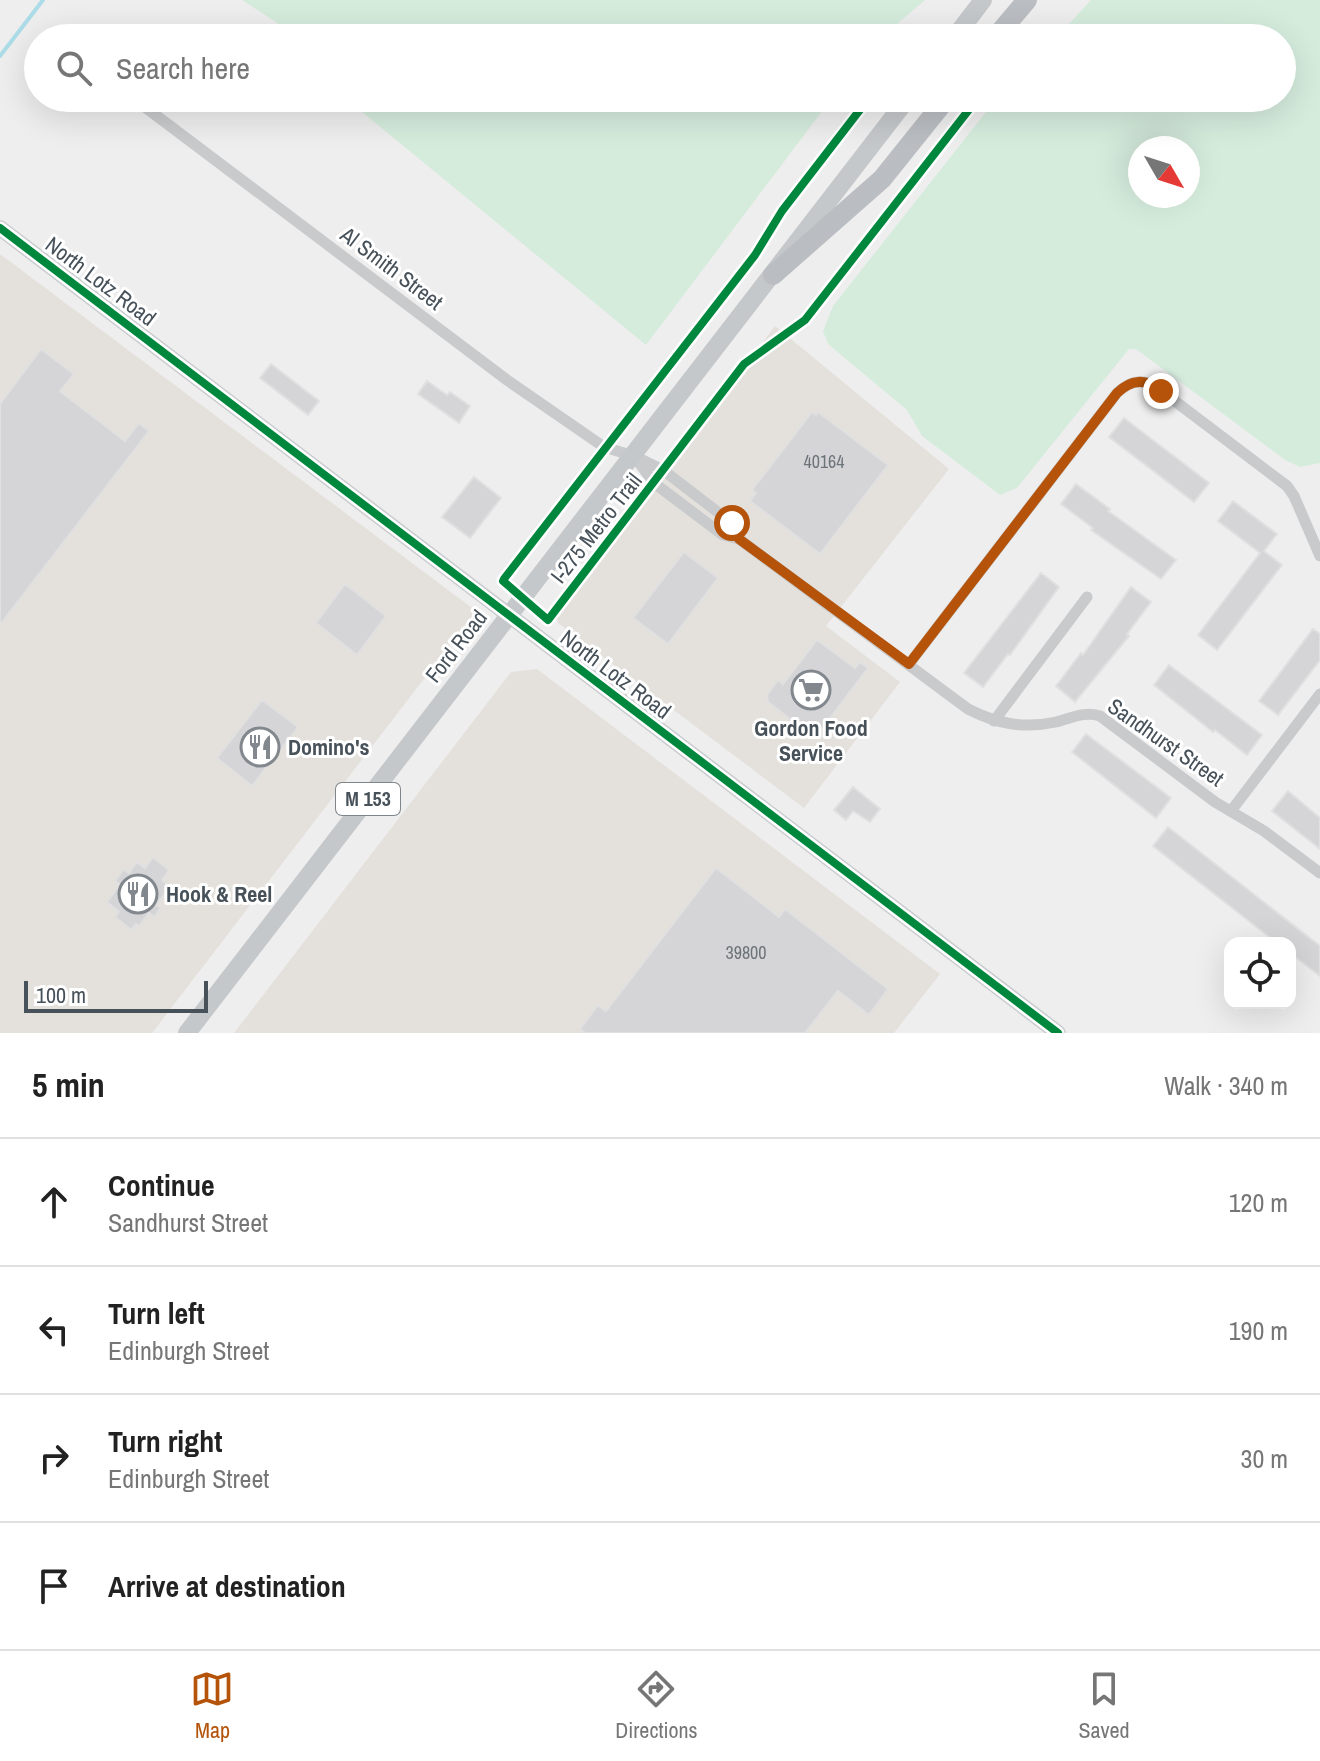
<!DOCTYPE html>
<html lang="en">
<head>
<meta charset="utf-8">
<style>
	body { margin:0; font-family:"Archivo Narrow",sans-serif; background:#f6f6f6; color:#222 }
	.controls { position:absolute; right:24px; bottom:24px; display:grid; overflow:hidden; border-radius:16px; box-shadow:0 8px 32px #0002 }
	.controls button { width:72px; height:72px; display:grid; place-items:center; padding:0; border:0; border-bottom:2px solid #e0e0e0; background:#fff; color:#222; font:40px sans-serif }
	.compass { position:absolute; left:1128px; top:136px; width:72px; height:72px; border-radius:50%; background:#fff; box-shadow:0 8px 32px #0002; rotate:129deg }
	.scale { position:absolute; left:24px; bottom:20px; width:184px; box-sizing:border-box; padding-left:8px; border:4px solid #475159; border-top:0; font-size:22px; line-height:28px; white-space:nowrap; color:#475159; -webkit-text-stroke:6px #fff; paint-order:stroke }
	.stop { position:absolute; width:24px; height:24px; margin:-18px; border:6px solid #b45309; border-radius:50%; background:#fff }
	.stop.end { background:#b45309; border-color:#fff; box-shadow:0 2px 8px #0008 }
	.list { margin:0; padding:0; list-style:none }
	h2 { display:flex; justify-content:space-between; align-items:center; height:104px; margin:0; padding:0 32px; font-size:34px }
	h2 small { font-size:26px; font-weight:400; color:#767676 }
	.list li { display:grid; grid-template-columns:52px 1fr auto; gap:24px; align-items:center; box-sizing:border-box; height:128px; padding:0 32px; border-top:2px solid #e0e0e0 }
	.list b { display:block; font-size:30px; white-space:nowrap }
	.list p { margin:0; font-size:26px; white-space:nowrap; color:#767676 }
	.list em { font-size:26px; font-style:normal; color:#767676 }
	.icon { flex:none; width:44px; height:44px; fill:none; stroke:currentColor; stroke-width:2; stroke-linecap:round; stroke-linejoin:round }
	.map { position:relative; flex:none; width:1320px; height:1033px; overflow:hidden }
	.search { position:absolute; background:#fff; box-shadow:0 8px 32px #0002; left:24px; right:24px; top:24px; height:88px; display:flex; align-items:center; gap:20px; box-sizing:border-box; padding:0 28px; border-radius:44px; color:#767676; font-size:30px }
	.sheet { height:616px; background:#fff }
	nav { display:flex; justify-content:space-around; align-items:center; box-sizing:border-box; height:112px; border-top:2px solid #e0e0e0; background:#fff; font-size:22px; color:#767676 }
	nav a { display:grid; justify-items:center; gap:4px }
	nav .on { color:#b45309 }
	.map>svg:first-child { display:block }
</style>
</head>
<body>
<div class="map">
<svg width="1320" height="1033" viewBox="0 0 1320 1033">
	<rect width="100%" height="100%" fill="#efeeee"/>
	<path fill="#e4e1dc" d="M0 254 476 611 152 1033H0Z
		M775 326 949 469 826 626 900 682 804 808 558 623 556 614Z
		M537 669 940 974 894 1033H234L511 672Z"/>
	<path fill="#d5ecdd" fill-rule="evenodd" d="M242 0H925L881 38H300Z
		M1091 0H1320V463L1300 467 1285 460 1136 349H1129L1017 488 1000 495 922 436 907 410 828 344 823 331 833 306 997 98H1282V38H1056ZM1188 148V196H1140V148Z
		M345 98H832L646 345Z"/>
	<g fill="none" stroke-linecap="round" stroke-linejoin="round">
		<path stroke="#acdce7" stroke-width="4" d="M0 56 43 0"/>
	</g>
	<path fill="#d5d5d7" stroke="#e0e0e1" stroke-width="2" d="M41 349 74 374 60 391 125 441 139 423 149 431 0 625V404Z
		M271 364 319 401 308 415 260 378Z
		M427 381 447 395 450 392 470 406 459 423 418 394Z
		M812 412 816 415 818 412 888 465 820 554 750 501 756 493 752 490Z
		M1124 418 1209 483 1194 502 1109 437Z
		M474 477 501 498 470 538 442 517Z
		M1076 484 1110 509 1108 511 1176 560 1161 579 1091 530 1093 528 1061 504Z
		M1233 501 1277 534 1264 551 1282 565 1217 650 1198 635 1260 553 1218 521Z
		M684 552 718 578 668 644 633 618Z
		M1041 573 1059 587 1010 655 1008 654 983 687 964 673Z
		M345 584 386 616 357 655 316 623Z
		M1131 587 1151 602 1127 634 1129 636 1075 702 1056 686 1081 653 1083 655Z
		M1313 629 1320 634V660L1278 715 1259 701Z
		M817 640 855 668 860 662 868 668 815 738 768 702 767 695 778 680 783 684Z
		M1169 665 1262 735 1247 755 1215 730 1213 732 1154 685Z
		M262 700 298 727 252 786 217 758Z
		M1086 734 1171 798 1156 818 1072 752Z
		M853 787 880 809 870 822 853 811 846 820 834 810Z
		M1288 791 1320 818V849L1272 811Z
		M1168 827 1320 946V976L1290 953V943H1277L1153 846Z
		M153 857 169 870 162 880 170 887 156 905 161 908 154 917 149 913 139 926 136 924 131 930 115 917 119 912 107 902 120 885 115 881 124 869 129 873 137 862 145 868Z
		M716 868 779 917 785 909 888 989 869 1015 838 991 805 1033H585L580 1029 598 1005 606 1011Z"/>
	<g fill="none" stroke-linecap="round" stroke-linejoin="round">
		<path stroke="#c9cacc" stroke-width="11" d="M133 98 507 380 604 447 634 456
			M739 539 732 523 663 470 634 456 654 483 723 535 739 539 968 709C997 724 1024 729 1056 722 1072 718 1084 711 1100 716L1215 802 1264 831 1320 873
			M909 664 1117 393C1129 382 1140 378 1155 386L1287 486 1294 496 1320 556
			M994 721 1087 597
			M1231 811 1320 694"/>
		<path stroke="#c9cbce" stroke-width="16" d="M0 228 1058 1033"/>
		<path stroke="#c5c8ca" stroke-width="18" d="M954 38 983 0
			M187 1033 908 98"/>
		<path stroke="#babec2" stroke-width="20" d="M995 38 1027 0
			M773 275 882 179 947 98"/>
		<defs>
			<path id="cycleway" d="M869 98 782 211 755 255 504 579 503 581 548 620 744 364 805 320 978 98
				M0 228 1058 1033"/>
		</defs>
		<use href="#cycleway" stroke="#fff" stroke-width="13"/>
		<use href="#cycleway" stroke="#00873e" stroke-width="8"/>
	</g>
	<g fill="none" stroke-linecap="round" stroke-linejoin="round">
		<path stroke="#b45309" stroke-width="10" d="M732 523 739 539 909 664 1117 393C1131 379 1146 378 1161 391"/>
	</g>
	<defs>
		<symbol id="supermarket-ring" viewBox="-11 -11 22 22"><circle r="9.5" fill="#fff" stroke="#82888d" stroke-width="1.5"/><path d="M-6-5.5h2.5l.6 2H6L4.5 2H-2.5L-4.4-4H-6ZM-1.5 3.2a1.3 1.3 0 1 0 .1 0ZM3 3.2a1.3 1.3 0 1 0 .1 0Z" fill="#82888d"/></symbol>
		<symbol id="restaurant-ring" viewBox="-11 -11 22 22"><circle r="9.5" fill="#fff" stroke="#82888d" stroke-width="1.5"/><path d="M-5-6h1v4h1v-4h1v4h1v-4h1v5L-1.5 .5V6h-2V.5L-5-1ZM5-6V6H3V1.5H1.5Q1.5-4 5-6Z" fill="#82888d"/></symbol>
	</defs>
	<g fill-rule="evenodd">
		<use href="#supermarket-ring" x="789" y="668" width="44" height="44"/>
		<use href="#restaurant-ring" x="238" y="725" width="44" height="44"/>
		<use href="#restaurant-ring" x="116" y="872" width="44" height="44"/>
	</g>
	<g text-anchor="middle" stroke-width="6" stroke-linejoin="round" paint-order="stroke">
		<g font-size="18" fill="#6c747a">
			<text x="824" y="468">40164</text>
			<text x="746" y="959">39800</text>
		</g>
		<rect fill="#fff" stroke="#7e858b" stroke-width="2" x="336" y="783" width="64" height="32" rx="6"/>
		<g font-size="20" font-weight="bold" fill="#475159">
			<text x="368" y="806">M 153</text>
		</g>
		<g font-size="22" fill="#475159" stroke="#fff">
			<text transform="translate(392 268) rotate(37)" y="8">Al Smith Street</text>
			<text transform="translate(101 281) rotate(37)" y="8">North Lotz Road</text>
			<text transform="translate(596 528) rotate(-52)" y="8">I-275 Metro Trail</text>
			<text transform="translate(456 646) rotate(-52)" y="8">Ford Road</text>
			<text transform="translate(616 674) rotate(37)" y="8">North Lotz Road</text>
			<text transform="translate(1166 742) rotate(35)" y="8">Sandhurst Street</text>
		</g>
		<g font-size="22" font-weight="bold" fill="#475159" stroke="#fff" text-anchor="start">
			<text x="811" y="736" text-anchor="middle">Gordon Food<tspan x="811" dy="25">Service</tspan></text>
			<text x="288" y="755">Domino's</text>
			<text x="166" y="902">Hook &amp; Reel</text>
		</g>
	</g>
</svg>
<div class="controls">
<button><svg class="icon" aria-label="locate" viewBox="0 0 24 24"><circle cx="12" cy="12" r="6"/><path d="M12 2v4M12 18v4M2 12h4M18 12h4"/></svg></button>
</div>
<svg class="compass" viewBox="-18 -18 36 36"><path d="M0-13l5 13h-10z" fill="#e53935"/><path d="M0 13l5-13h-10z" fill="#767676"/></svg>
<div class="scale">100 m</div>
<div class="stop" style="left:732px;top:523px"></div>
<div class="stop end" style="left:1161px;top:391px"></div>
<div class="search"><svg class="icon" aria-label="search" viewBox="0 0 24 24"><circle cx="10" cy="10" r="6"/><path d="M15 15l6 6"/></svg>Search here</div>
</div>
<section class="sheet">
<h2>5 min<small>Walk · 340 m</small></h2>
<ul class="list">
<li><svg class="icon" aria-label="ahead" viewBox="0 0 24 24"><path d="M12 20V5M6 11l6-6 6 6"/></svg><div><b>Continue</b><p>Sandhurst Street</p></div><em>120 m</em></li>
<li><svg class="icon" aria-label="left" viewBox="0 0 24 24"><path d="M17 20v-9H6M10 6l-5 5 5 5"/></svg><div><b>Turn left</b><p>Edinburgh Street</p></div><em>190 m</em></li>
<li><svg class="icon" aria-label="right" viewBox="0 0 24 24"><path d="M7 20v-9h11M14 6l5 5-5 5"/></svg><div><b>Turn right</b><p>Edinburgh Street</p></div><em>30 m</em></li>
<li><svg class="icon" aria-label="arrive" viewBox="0 0 24 24"><path d="M6 21V4h12l-3 4 3 4H6"/></svg><div><b>Arrive at destination</b></div></li>
</ul>
</section>
<nav>
<a class="on"><svg class="icon" aria-label="map" viewBox="0 0 24 24"><path d="M3 6l6-2 6 2 6-2v14l-6 2-6-2-6 2zM9 4v14M15 6v14"/></svg>Map</a>
<a><svg class="icon" aria-label="directions" viewBox="0 0 24 24"><path d="M12 3l9 9-9 9-9-9zM9 14v-3h6M13 9l2 2-2 2"/></svg>Directions</a>
<a><svg class="icon" aria-label="saved" viewBox="0 0 24 24"><path d="M7 4h10v16l-5-4-5 4z"/></svg>Saved</a>
</nav>
</body>
</html>
